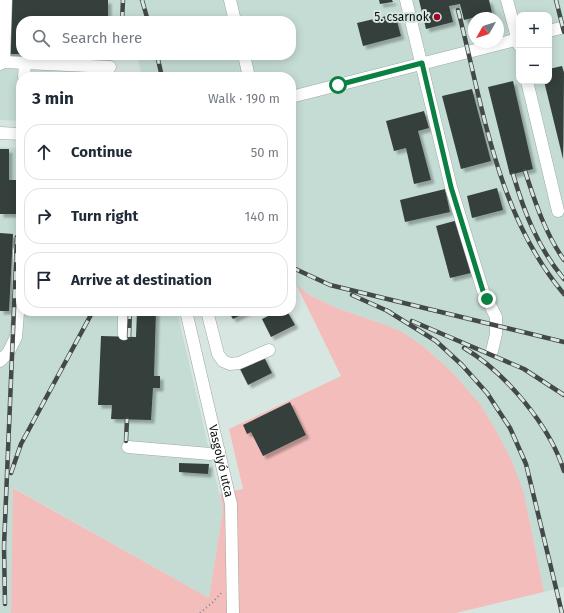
<!DOCTYPE html>
<html lang="en">
<head>
<meta charset="utf-8">
<style>
	body { margin:0; font-family:"Fira Sans",sans-serif; background:#f6f6f7; color:#1f2937 }
	.controls { position:absolute; right:12px; top:12px; display:grid; overflow:hidden; border-radius:8px; box-shadow:0 2px 10px #0003 }
	.controls button { width:36px; height:36px; display:grid; place-items:center; padding:0; border:0; border-bottom:1px solid #e0e1e3; background:#fff; color:#1f2937; font:20px sans-serif }
	.compass { position:absolute; left:468px; top:12px; width:36px; height:36px; border-radius:50%; background:#fff; box-shadow:0 2px 10px #0003; rotate:231deg }
	.stop { position:absolute; width:12px; height:12px; margin:-9px; border:3px solid #0b8043; border-radius:50%; background:#fff }
	.stop.end { background:#0b8043; border-color:#fff; box-shadow:0 1px 4px #0008 }
	.list { margin:0; padding:0; list-style:none }
	h2 { display:flex; justify-content:space-between; align-items:center; height:52px; margin:0; padding:0 16px; font-size:17px }
	h2 small { font-size:13px; font-weight:400; color:#747a83 }
	.list li { display:grid; grid-template-columns:26px 1fr auto; gap:12px; align-items:center; box-sizing:border-box; height:56px; margin:0 8px 8px; padding:0 8px; border:1px solid #e0e1e3; border-radius:16px }
	.list b { display:block; font-size:15px; white-space:nowrap }
	.list em { font-size:13px; font-style:normal; color:#747a83 }
	.icon { flex:none; width:22px; height:22px; fill:none; stroke:currentColor; stroke-width:2; stroke-linecap:round; stroke-linejoin:round }
	.map { position:relative; flex:none; width:564px; height:613px; overflow:hidden }
	.search { position:absolute; background:#fff; box-shadow:0 2px 10px #0003; left:16px; top:16px; width:280px; height:44px; display:flex; align-items:center; gap:10px; box-sizing:border-box; padding:0 14px; border-radius:16px; color:#747a83; font-size:15px }
	.panel { position:absolute; background:#fff; box-shadow:0 2px 10px #0003; left:16px; top:72px; width:280px; height:244px; border-radius:16px }
	.map>svg:first-child { display:block }
</style>
</head>
<body>
<div class="map">
<svg width="564" height="613" viewBox="0 0 564 613">
	<defs>
		<filter id="shadow"><feDropShadow dx="3.5" dy="3.5" stdDeviation="1" flood-color="#0004"/></filter>
	</defs>
	<rect width="100%" height="100%" fill="#d8e6e2"/>
	<path fill="#c5dcd5" fill-rule="evenodd" d="M0 0H564V587L544 592 524 494 494 427 480 404 451 371 424 347 373 321 337 308 311 296 291 283V77H142L137 55H291V21H129L114 19V21H21V55H112L110 77H21V121L0 120ZM519 15H549V81H519ZM474 18H498V42H474Z
		M0 147 21 148V311H177L223 510 209 598 14 488 11 613H0Z"/>
	<path fill="#f3bdbb" d="M297 286 311 296 337 308 388 326 402 332 424 347 451 371 480 404 494 427 512 461 524 494 544 592 456 613H11L13 488 209 598 223 510 220 494 243 489 229 429 341 376Z"/>
	<path fill="#34403c" filter="url(#shadow)" d="M6 0H108V21H21V54H5Z
		M379 0H392L393 2 380 4Z
		M419 0H489L492 13 464 20 460 4 449 6 453 22 426 29Z
		M395 14 401 36 363 46 357 23Z
		M75 55H107V57L75 56Z
		M562 66 564 73 563 159 544 81H549V69Z
		M513 81 533 169 510 175 488 87Z
		M472 89 491 161 461 169 442 96Z
		M424 111 429 128 418 131 431 180 414 184 406 148 394 151 386 121Z
		M0 149H9V180H21V214H0Z
		M497 188 503 210 472 218 467 196Z
		M445 189 450 212 405 222 400 200Z
		M458 220 471 273 450 278 436 226Z
		M0 233 13 234 9 311H0Z
		M137 311H156L154 376H160V388H153L151 420 111 419 112 405H98L101 336 136 337Z
		M228 311H249L233 319Z
		M278 311H287L295 325 271 337 262 319Z
		M263 355 272 373 248 385 239 367Z
		M290 402 306 435 263 456 251 432 247 434 243 425Z
		M179 463 209 464 208 474 179 472Z"/>
	<g fill="none" stroke-linecap="round" stroke-linejoin="round">
		<defs>
			<g id="minor">
				<path d="M230 0 235 21"/>
				<path d="M406 0 451 187 483 291 496 317V334L492 351"/>
				<path d="M507 0 519 45"/>
				<path d="M549 31 564 27"/>
				<path d="M244 55 249 77"/>
				<path d="M4 62 6 0"/>
				<path d="M0 64 4 62 110 67"/>
				<path d="M24 77 25 63"/>
				<path d="M527 81 558 211"/>
				<path d="M291 97 519 39"/>
				<path d="M0 133 21 134"/>
				<path id="s1" d="M186 311 231 504 233 613"/>
				<path d="M207 311 218 354 223 361 230 364 239 363 269 350"/>
				<path d="M124 334V311"/>
				<path d="M0 361 8 353 16 337 18 313 19 251 21 246"/>
				<path d="M128 447 210 454 219 451"/>
			</g>
		</defs>
		<use href="#minor" stroke="#9ba8a4" stroke-width="13"/>
		<path stroke="#818b88" stroke-width="2" stroke-dasharray="1 3" stroke-linecap="butt" d="M200 613 213 602 221 593"/>
		<use href="#minor" stroke="#fff" stroke-width="12"/>
		<defs>
			<path id="rail" d="M142 0 148 21
				M556 0 564 32
				M458 10C483 107 497 215 564 294
				M122 21 123 0
				M157 55 162 77
				M525 171C535 202 545 233 564 260
				M513 174C524 212 538 248 564 279
				M291 267 330 285 564 342
				M352 295 390 312
				M386 310 436 341 462 365 487 393 510 428 526 464 562 613
				M412 321 524 369 564 395
				M129 337 130 311
				M464 348C505 372 550 426 564 471
				M126 441 127 419
				M11 473 21 444 93 311
				M5 604 4 546 17 237"/>
		</defs>
		<use href="#rail" stroke="#434948" stroke-width="4.5"/>
		<use href="#rail" stroke="#d8e6e2" stroke-width="3" stroke-dasharray="9" stroke-linecap="butt"/>
	</g>
	<g fill="none" stroke-linecap="round" stroke-linejoin="round">
		<path stroke="#0b8043" stroke-width="5" d="M338 85 422 63 451 187 483 291 487 299"/>
	</g>
	<circle fill="#a30527" stroke="#d8e6e2" stroke-width="1.5" cx="437" cy="17" r="4"/>
	<g text-anchor="middle" stroke-width="4" stroke-linejoin="round" paint-order="stroke">
		<g font-size="12" fill="#0b0f0e" stroke="#d8e6e2" text-anchor="end">
			<text x="429" y="21">5. csarnok</text>
		</g>
		<g font-size="12" fill="#0b0f0e" stroke="#d8e6e2">
			<text dy="4" stroke="none"><textPath href="#s1" startOffset="154">Vasgolyó utca</textPath></text>
		</g>
	</g>
</svg>
<div class="controls">
<button>+</button>
<button>−</button>
</div>
<svg class="compass" viewBox="-18 -18 36 36"><path d="M0-13l5 13h-10z" fill="#e53935"/><path d="M0 13l5-13h-10z" fill="#747a83"/></svg>
<div class="stop" style="left:338px;top:85px"></div>
<div class="stop end" style="left:487px;top:299px"></div>
<div class="search"><svg class="icon" aria-label="search" viewBox="0 0 24 24"><circle cx="10" cy="10" r="6"/><path d="M15 15l6 6"/></svg>Search here</div>
<section class="panel">
<h2>3 min<small>Walk · 190 m</small></h2>
<ul class="list">
<li><svg class="icon" aria-label="ahead" viewBox="0 0 24 24"><path d="M12 20V5M6 11l6-6 6 6"/></svg><div><b>Continue</b></div><em>50 m</em></li>
<li><svg class="icon" aria-label="right" viewBox="0 0 24 24"><path d="M7 20v-9h11M14 6l5 5-5 5"/></svg><div><b>Turn right</b></div><em>140 m</em></li>
<li><svg class="icon" aria-label="arrive" viewBox="0 0 24 24"><path d="M6 21V4h12l-3 4 3 4H6"/></svg><div><b>Arrive at destination</b></div></li>
</ul>
</section>
</div>
</body>
</html>
